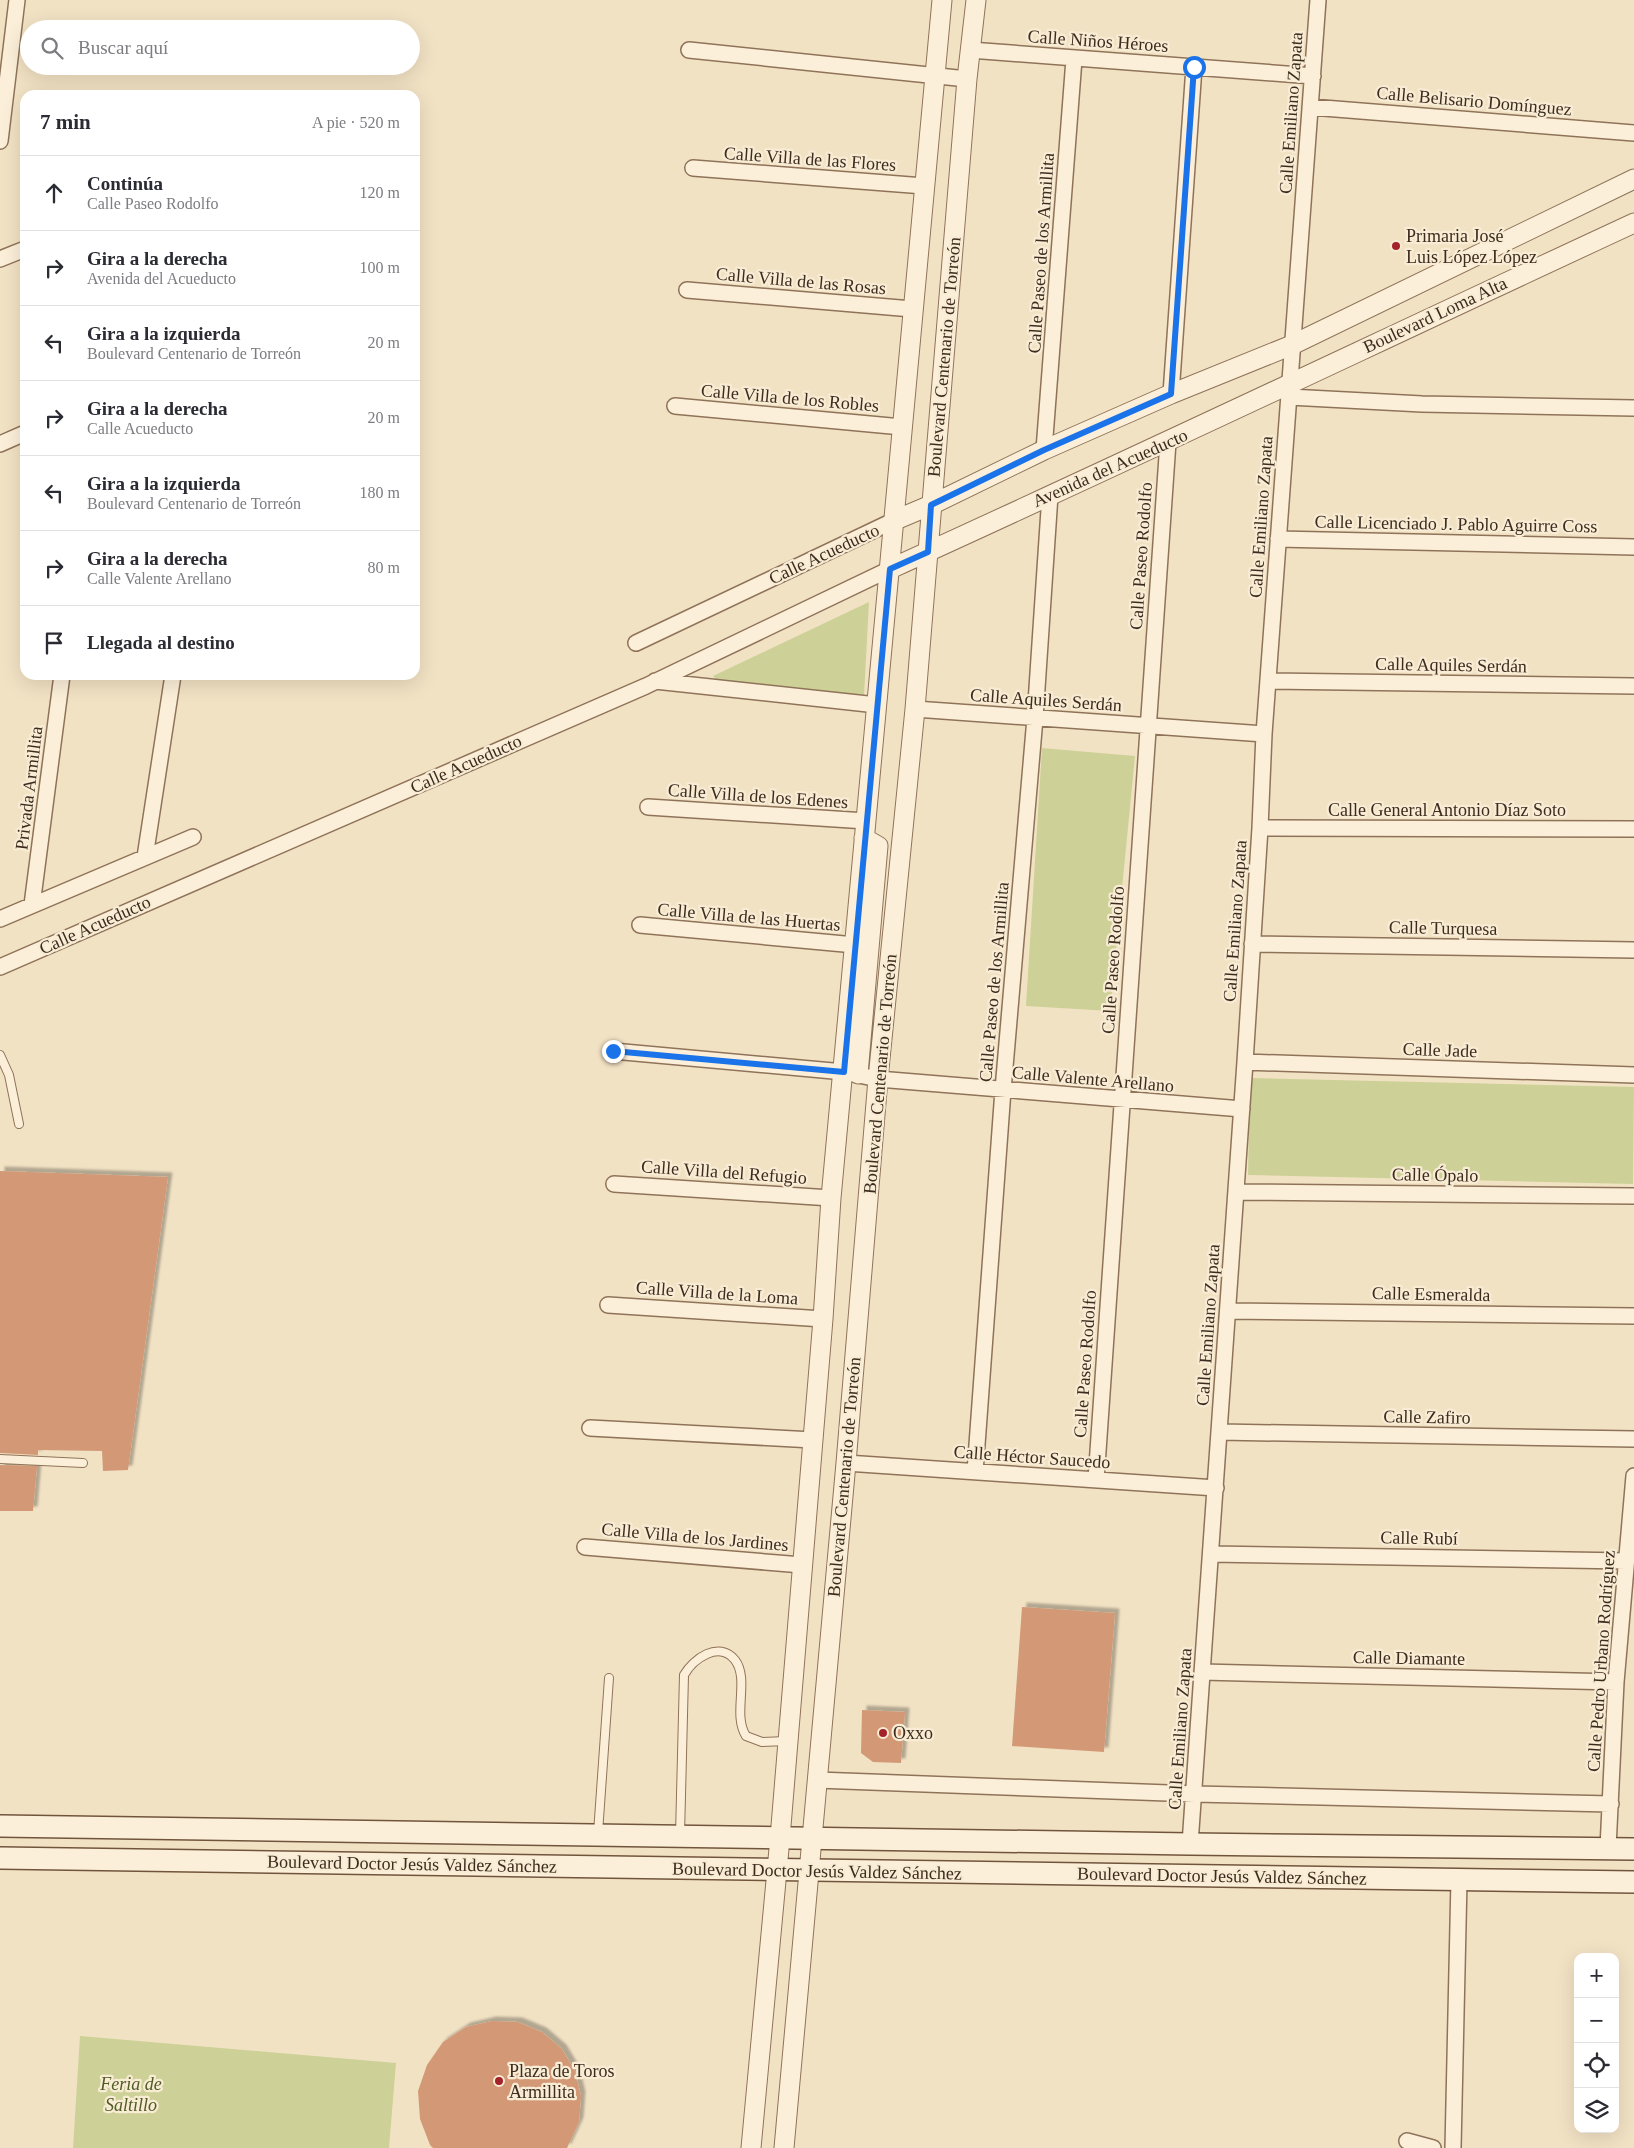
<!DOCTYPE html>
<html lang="es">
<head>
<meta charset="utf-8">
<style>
	body { margin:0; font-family:Georgia,serif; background:#f7f7f7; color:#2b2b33 }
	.controls { position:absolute; right:15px; bottom:15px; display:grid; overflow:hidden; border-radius:10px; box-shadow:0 5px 20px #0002 }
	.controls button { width:45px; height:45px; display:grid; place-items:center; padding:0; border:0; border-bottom:1px solid #e1e1e2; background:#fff; color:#2b2b33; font:25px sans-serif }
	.stop { position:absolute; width:15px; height:15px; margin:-11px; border:4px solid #1a73e8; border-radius:50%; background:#fff }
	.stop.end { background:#1a73e8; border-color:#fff; box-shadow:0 1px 5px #0008 }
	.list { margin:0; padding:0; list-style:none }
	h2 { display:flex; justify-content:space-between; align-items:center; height:65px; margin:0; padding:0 20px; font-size:21px }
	h2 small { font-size:16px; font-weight:400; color:#7c7c81 }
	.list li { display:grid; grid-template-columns:32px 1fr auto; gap:15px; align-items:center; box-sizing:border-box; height:75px; padding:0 20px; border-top:1px solid #e1e1e2 }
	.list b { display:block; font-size:19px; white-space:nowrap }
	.list p { margin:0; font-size:16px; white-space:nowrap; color:#7c7c81 }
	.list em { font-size:16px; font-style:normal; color:#7c7c81 }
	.icon { flex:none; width:28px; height:28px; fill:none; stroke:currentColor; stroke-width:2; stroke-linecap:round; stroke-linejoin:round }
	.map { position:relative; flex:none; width:1634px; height:2148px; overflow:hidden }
	.search { position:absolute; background:#fff; box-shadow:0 5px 20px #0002; left:20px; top:20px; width:400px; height:55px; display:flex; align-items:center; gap:12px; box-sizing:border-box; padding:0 18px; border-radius:28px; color:#7c7c81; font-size:19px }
	.panel { position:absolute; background:#fff; box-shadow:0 5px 20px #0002; left:20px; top:90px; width:400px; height:590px; border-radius:15px }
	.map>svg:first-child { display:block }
</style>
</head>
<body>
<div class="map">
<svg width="1634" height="2148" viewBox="0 0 1634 2148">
	<defs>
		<filter id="shadow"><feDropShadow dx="4.5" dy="-4.5" stdDeviation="1" flood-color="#0004"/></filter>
	</defs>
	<rect width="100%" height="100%" fill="#f2e2c4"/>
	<path fill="#cdd197" d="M869 602 864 696 719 683 713 676Z
		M1042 748 1135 756 1110 1011 1026 1006Z
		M1250 1078 1634 1087 1633 1184 1248 1175Z
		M80 2036 396 2063 389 2148H73Z"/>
	<path fill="#d39977" filter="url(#shadow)" d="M0 1171 168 1177 128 1470 103 1471 102 1451 38 1450V1455L0 1453Z
		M0 1465 37 1466 33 1511H0Z
		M1022 1607 1115 1613 1104 1752 1012 1746Z
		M862 1710 905 1712 901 1763 873 1762 861 1753Z
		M492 2021 518 2022 542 2032 562 2049 575 2071 581 2096 579 2122 567 2148H433L430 2145 420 2119 418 2091 427 2065 443 2042 466 2027Z"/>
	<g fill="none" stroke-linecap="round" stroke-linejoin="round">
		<defs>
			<path id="service" d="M0 1055 9 1075 19 1124
				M0 1459 83 1463
				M598 1833 609 1678
				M680 1835 684 1675C693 1659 719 1640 735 1660 750 1680 732 1714 746 1736L762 1742 787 1741"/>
			<path id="minor" d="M689 50 967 79
				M970 50 1313 76
				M1311 107 1634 133
				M0 141 17 0
				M693 168 924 186
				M0 259 25 249
				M687 290 912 309
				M1171 394 1194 67
				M1289 397 1422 404 1634 408
				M675 406 902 427
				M0 444 25 433
				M1044 450 1074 59
				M1278 539 1634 547
				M636 643 893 521
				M655 681 877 705
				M1268 681 1634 686
				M915 709 1264 734
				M648 807 866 821
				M1260 828 1634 829
				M145 857 173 675
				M32 905 62 675
				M0 919 193 837
				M640 925 855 945
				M1252 944 1634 950
				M0 967 646 686 890 569
				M613 1051 844 1072 878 1079 1242 1109
				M1245 1062 1634 1075
				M614 1184 831 1198
				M1236 1192 1634 1196
				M608 1305 823 1319
				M1228 1311 1634 1316
				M590 1428 813 1440
				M1220 1432 1634 1439
				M846 1463 1216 1488
				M975 1472 1003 1090 1035 718 1050 495
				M1096 1480 1168 442
				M585 1547 802 1565
				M1211 1554 1626 1561
				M1202 1672 1616 1682
				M817 1780 1195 1794 1611 1804
				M1190 1844 1245 1062 1260 828 1264 734 1318 0
				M1608 1848 1616 1682 1634 1476
				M1407 2141 1433 2148
				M1453 2148 1459 1880"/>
			<path id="tertiary" d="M893 521 931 505 1044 450 1171 394 1292 345 1634 179
				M890 569C1139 456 1386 338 1634 223
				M858 1074 878 846 864 838
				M751 2148 780 1838 823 1319 831 1198 942 0
				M784 2148 846 1463 878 1079 915 709 967 79 976 0"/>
			<path id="secondary" d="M0 1826 1190 1844 1634 1849
				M0 1858 1634 1882"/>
		</defs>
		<use href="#service" stroke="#8f7359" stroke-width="10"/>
		<use href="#minor" stroke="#8f7359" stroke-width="18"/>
		<use href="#tertiary" stroke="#8f7359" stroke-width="21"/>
		<use href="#secondary" stroke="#71543c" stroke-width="24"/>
		<use href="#service" stroke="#fcefd9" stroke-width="8"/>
		<use href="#minor" stroke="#fcefd9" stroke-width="15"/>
		<use href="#tertiary" stroke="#fcefd9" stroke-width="19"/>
		<use href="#secondary" stroke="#fcefd9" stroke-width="21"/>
	</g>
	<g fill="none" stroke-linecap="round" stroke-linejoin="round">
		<path stroke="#1a73e8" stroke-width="6" d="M613 1051 844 1072 890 569 928 552 931 505 1044 450 1171 394 1194 67"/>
	</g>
	<g fill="#a3232a" stroke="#f8ecd5" stroke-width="2">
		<circle cx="1396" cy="246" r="5"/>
		<circle cx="883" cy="1733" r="5"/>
		<circle cx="499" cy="2081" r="5"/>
	</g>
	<g text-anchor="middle" stroke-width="4.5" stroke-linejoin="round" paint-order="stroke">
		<g font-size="18" fill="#3d2c1e" stroke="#f8ecd5">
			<text transform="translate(1098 41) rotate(4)" y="6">Calle Niños Héroes</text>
			<text transform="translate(1474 101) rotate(5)" y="6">Calle Belisario Domínguez</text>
			<text transform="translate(1291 113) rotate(-86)" y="6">Calle Emiliano Zapata</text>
			<text transform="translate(810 159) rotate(4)" y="6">Calle Villa de las Flores</text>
			<text transform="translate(1041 253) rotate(-86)" y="6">Calle Paseo de los Armillita</text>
			<text transform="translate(801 281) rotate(5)" y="6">Calle Villa de las Rosas</text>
			<text transform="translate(1435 315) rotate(-25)" y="6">Boulevard Loma Alta</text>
			<text transform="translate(944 357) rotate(-85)" y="6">Boulevard Centenario de Torreón</text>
			<text transform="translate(790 398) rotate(5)" y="6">Calle Villa de los Robles</text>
			<text transform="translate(1110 468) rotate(-24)" y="6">Avenida del Acueducto</text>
			<text transform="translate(1261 517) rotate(-86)" y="6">Calle Emiliano Zapata</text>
			<text transform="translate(1456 524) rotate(1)" y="6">Calle Licenciado J. Pablo Aguirre Coss</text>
			<text transform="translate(824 554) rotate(-25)" y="6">Calle Acueducto</text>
			<text transform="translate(1141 556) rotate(-86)" y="6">Calle Paseo Rodolfo</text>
			<text transform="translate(1451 665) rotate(1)" y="6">Calle Aquiles Serdán</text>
			<text transform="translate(1046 700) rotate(4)" y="6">Calle Aquiles Serdán</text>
			<text transform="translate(466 764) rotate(-24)" y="6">Calle Acueducto</text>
			<text transform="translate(29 788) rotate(-83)" y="6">Privada Armillita</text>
			<text transform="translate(758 796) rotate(4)" y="6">Calle Villa de los Edenes</text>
			<text x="1447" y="816">Calle General Antonio Díaz Soto</text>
			<text transform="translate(749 917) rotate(5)" y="6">Calle Villa de las Huertas</text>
			<text transform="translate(1235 921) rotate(-86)" y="6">Calle Emiliano Zapata</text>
			<text transform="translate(95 925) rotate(-24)" y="6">Calle Acueducto</text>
			<text transform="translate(1443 928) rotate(1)" y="6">Calle Turquesa</text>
			<text transform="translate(1113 960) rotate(-86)" y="6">Calle Paseo Rodolfo</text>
			<text transform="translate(994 982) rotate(-85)" y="6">Calle Paseo de los Armillita</text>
			<text transform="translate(1440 1050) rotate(2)" y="6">Calle Jade</text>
			<text transform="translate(880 1074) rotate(-85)" y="6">Boulevard Centenario de Torreón</text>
			<text transform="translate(1093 1079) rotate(5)" y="6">Calle Valente Arellano</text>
			<text transform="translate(724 1172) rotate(4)" y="6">Calle Villa del Refugio</text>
			<text transform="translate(1435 1175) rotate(1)" y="6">Calle Ópalo</text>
			<text transform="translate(717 1293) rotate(4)" y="6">Calle Villa de la Loma</text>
			<text transform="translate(1431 1294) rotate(1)" y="6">Calle Esmeralda</text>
			<text transform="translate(1208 1325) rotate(-86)" y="6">Calle Emiliano Zapata</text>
			<text transform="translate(1085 1364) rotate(-86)" y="6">Calle Paseo Rodolfo</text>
			<text transform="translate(1427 1417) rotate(1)" y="6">Calle Zafiro</text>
			<text transform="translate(1032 1457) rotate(4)" y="6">Calle Héctor Saucedo</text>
			<text transform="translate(844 1477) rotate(-85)" y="6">Boulevard Centenario de Torreón</text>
			<text transform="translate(695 1537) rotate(5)" y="6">Calle Villa de los Jardines</text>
			<text transform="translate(1419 1538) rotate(1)" y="6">Calle Rubí</text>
			<text transform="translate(1409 1658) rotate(1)" y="6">Calle Diamante</text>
			<text transform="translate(1601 1661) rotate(-86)" y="6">Calle Pedro Urbano Rodríguez</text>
			<text transform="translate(1180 1729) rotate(-86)" y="6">Calle Emiliano Zapata</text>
			<text transform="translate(412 1864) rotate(1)" y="6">Boulevard Doctor Jesús Valdez Sánchez</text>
			<text transform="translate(817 1871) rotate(1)" y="6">Boulevard Doctor Jesús Valdez Sánchez</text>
			<text transform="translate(1222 1876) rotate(1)" y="6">Boulevard Doctor Jesús Valdez Sánchez</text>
		</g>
		<g font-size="18" fill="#3d2c1e" stroke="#f8ecd5" text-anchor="start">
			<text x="1406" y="242">Primaria José<tspan x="1406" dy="21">Luis López López</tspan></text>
			<text x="893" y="1739">Oxxo</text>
			<text x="509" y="2077">Plaza de Toros<tspan x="509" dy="21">Armillita</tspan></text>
		</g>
		<g font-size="18" font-style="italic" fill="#505c23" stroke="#f8ecd5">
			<text x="131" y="2090">Feria de<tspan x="131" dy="21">Saltillo</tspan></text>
		</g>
	</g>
</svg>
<div class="controls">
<button>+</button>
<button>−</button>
<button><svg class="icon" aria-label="locate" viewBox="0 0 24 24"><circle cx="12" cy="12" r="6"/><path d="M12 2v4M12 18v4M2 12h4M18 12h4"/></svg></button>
<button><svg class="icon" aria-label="layers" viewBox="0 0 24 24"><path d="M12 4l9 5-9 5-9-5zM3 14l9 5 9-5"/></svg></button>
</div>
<div class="stop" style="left:1194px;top:67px"></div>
<div class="stop end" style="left:613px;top:1051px"></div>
<div class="search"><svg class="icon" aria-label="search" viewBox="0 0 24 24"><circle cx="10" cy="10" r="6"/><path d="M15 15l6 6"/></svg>Buscar aquí</div>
<section class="panel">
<h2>7 min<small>A pie · 520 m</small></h2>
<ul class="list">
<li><svg class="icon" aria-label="ahead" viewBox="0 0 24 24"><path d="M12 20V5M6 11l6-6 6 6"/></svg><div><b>Continúa</b><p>Calle Paseo Rodolfo</p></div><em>120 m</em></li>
<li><svg class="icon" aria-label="right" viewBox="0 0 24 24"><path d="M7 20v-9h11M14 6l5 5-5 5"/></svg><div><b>Gira a la derecha</b><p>Avenida del Acueducto</p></div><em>100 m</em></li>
<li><svg class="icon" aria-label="left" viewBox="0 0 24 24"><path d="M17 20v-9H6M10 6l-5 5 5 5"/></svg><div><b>Gira a la izquierda</b><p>Boulevard Centenario de Torreón</p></div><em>20 m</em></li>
<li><svg class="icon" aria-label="right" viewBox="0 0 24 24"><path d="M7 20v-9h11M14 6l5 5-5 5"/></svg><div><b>Gira a la derecha</b><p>Calle Acueducto</p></div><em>20 m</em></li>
<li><svg class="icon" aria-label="left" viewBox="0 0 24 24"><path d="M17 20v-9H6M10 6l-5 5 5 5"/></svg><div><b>Gira a la izquierda</b><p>Boulevard Centenario de Torreón</p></div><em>180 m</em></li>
<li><svg class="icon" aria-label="right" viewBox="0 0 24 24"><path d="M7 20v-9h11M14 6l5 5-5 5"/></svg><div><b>Gira a la derecha</b><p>Calle Valente Arellano</p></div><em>80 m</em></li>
<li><svg class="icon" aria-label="arrive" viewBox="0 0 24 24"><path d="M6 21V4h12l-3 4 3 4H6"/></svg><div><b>Llegada al destino</b></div></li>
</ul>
</section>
</div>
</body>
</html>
